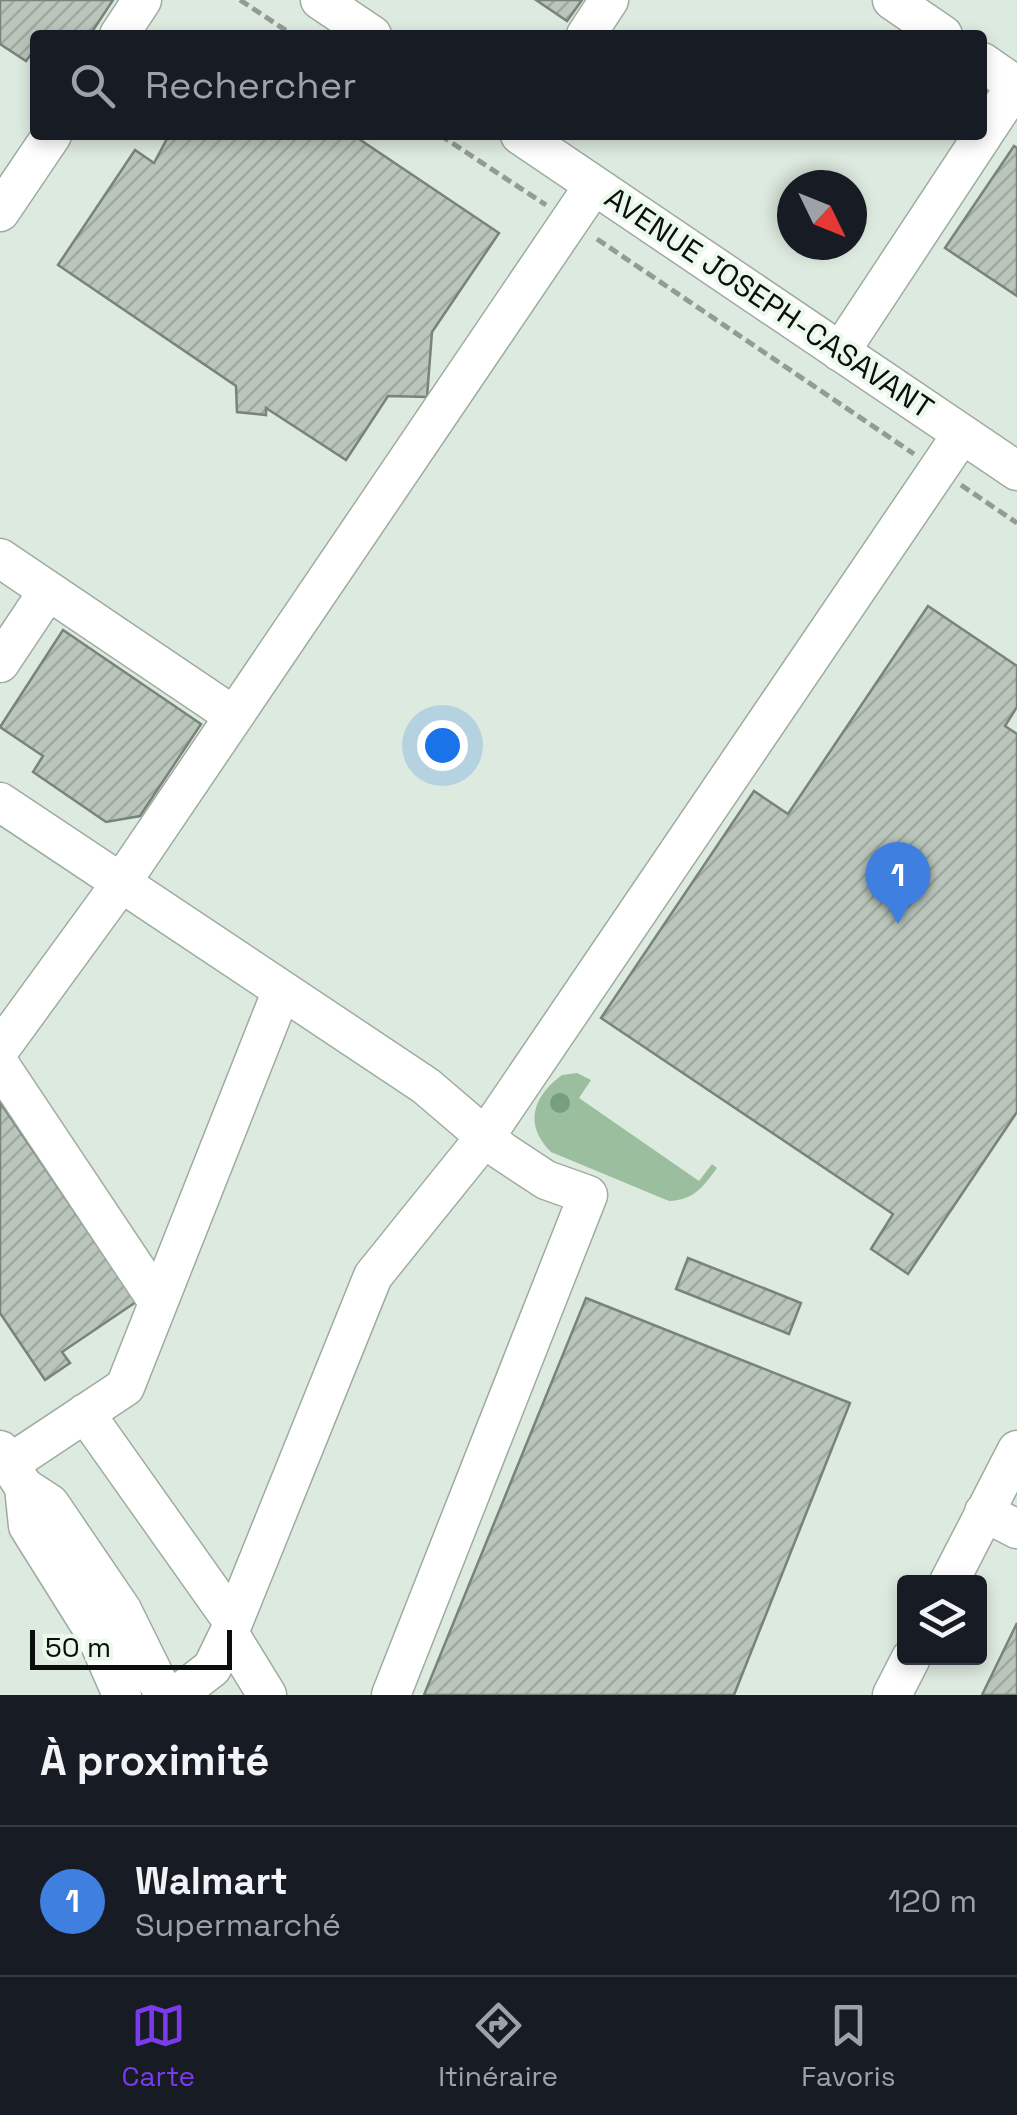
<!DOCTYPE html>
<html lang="fr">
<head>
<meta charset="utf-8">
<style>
	body { margin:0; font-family:"Space Grotesk",sans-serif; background:#20242c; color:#f1f3f6 }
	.controls { position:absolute; right:30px; bottom:30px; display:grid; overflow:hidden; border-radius:10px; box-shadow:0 5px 15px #0003 }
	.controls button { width:90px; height:90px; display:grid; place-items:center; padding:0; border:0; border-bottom:2px solid #363941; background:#171b24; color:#f1f3f6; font:50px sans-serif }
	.compass { position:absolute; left:777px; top:170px; width:90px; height:90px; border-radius:50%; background:#171b24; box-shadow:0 5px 15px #0003; rotate:133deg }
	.scale { position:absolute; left:30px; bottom:25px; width:202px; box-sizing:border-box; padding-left:10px; border:5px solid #0b0f0b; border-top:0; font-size:28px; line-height:35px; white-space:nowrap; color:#0b0f0b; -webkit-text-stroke:8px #ebf8ec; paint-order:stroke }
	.you { position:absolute; left:442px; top:745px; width:35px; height:35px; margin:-25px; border:8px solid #fff; border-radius:50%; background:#1a73e8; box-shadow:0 0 0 15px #1a73e833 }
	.badge { display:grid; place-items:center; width:65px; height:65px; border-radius:50%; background:#7c3aed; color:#fff; font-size:32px; font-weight:700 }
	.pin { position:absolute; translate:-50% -82px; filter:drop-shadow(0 2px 5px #0008) }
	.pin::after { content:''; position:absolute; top:52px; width:35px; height:30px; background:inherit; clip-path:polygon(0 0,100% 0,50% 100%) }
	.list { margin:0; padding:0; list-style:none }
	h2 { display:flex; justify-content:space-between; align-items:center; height:130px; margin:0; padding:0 40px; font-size:42px }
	h2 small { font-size:32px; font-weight:400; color:#9ea1a6 }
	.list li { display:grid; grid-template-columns:65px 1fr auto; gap:30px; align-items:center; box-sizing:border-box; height:150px; padding:0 40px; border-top:2px solid #363941 }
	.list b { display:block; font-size:38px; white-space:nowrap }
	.list p { margin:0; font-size:32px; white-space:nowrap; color:#9ea1a6 }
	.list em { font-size:32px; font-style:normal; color:#9ea1a6 }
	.icon { flex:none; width:55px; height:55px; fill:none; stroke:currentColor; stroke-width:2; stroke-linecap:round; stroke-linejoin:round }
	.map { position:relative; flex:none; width:1017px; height:1695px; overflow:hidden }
	.search { position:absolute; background:#171b24; box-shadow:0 5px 15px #0003; left:30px; right:30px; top:30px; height:110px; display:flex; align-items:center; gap:25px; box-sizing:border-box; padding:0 35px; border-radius:10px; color:#9ea1a6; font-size:38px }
	.sheet { height:280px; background:#171b24 }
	nav { display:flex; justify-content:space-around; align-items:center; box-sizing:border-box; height:140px; border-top:2px solid #363941; background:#171b24; font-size:28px; color:#9ea1a6 }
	nav a { display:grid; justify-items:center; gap:5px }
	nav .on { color:#7c3aed }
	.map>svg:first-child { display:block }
</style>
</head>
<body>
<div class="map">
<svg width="1017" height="1695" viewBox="0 0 1017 1695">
	<defs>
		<pattern id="building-hatch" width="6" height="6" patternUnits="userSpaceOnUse" patternTransform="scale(2.5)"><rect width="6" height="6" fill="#bac6bb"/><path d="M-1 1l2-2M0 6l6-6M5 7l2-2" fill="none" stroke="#9fa99f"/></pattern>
	</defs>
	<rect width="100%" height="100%" fill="#ddeadf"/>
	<path fill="#9abe9e" d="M577 1073 591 1080 579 1098 699 1181 712 1164 717 1168C703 1187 694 1200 669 1201L551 1152C524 1125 532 1097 562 1075Z"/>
	<path fill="url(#building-hatch)" stroke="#788379" stroke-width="2.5" d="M0 0H113L90 35H35V49L26 61 0 44Z
		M536 0H582L567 21Z
		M169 135H353L499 233 432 332 427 397 388 396 346 460 266 408V415L237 412 236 386 58 265 135 150 154 163Z
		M1014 146 1017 148V296L945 248Z
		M928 606 1017 666V707L1005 726 1017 734V1112L908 1274 871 1249 893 1214 601 1018 754 791 788 814Z
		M63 630 201 724 140 816 106 822 33 772 43 756 0 727Z
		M0 1102 136 1302 62 1352 70 1363 45 1380 0 1313Z
		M688 1258 801 1303 789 1334 676 1289Z
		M586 1298 850 1403 734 1695H424Z
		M1017 1623V1695H982Z"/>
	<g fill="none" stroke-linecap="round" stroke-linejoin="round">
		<defs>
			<path id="minor" d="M320 0 372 35
				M892 0 943 35
				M119 35 142 0
				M586 35 609 0
				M982 62 1017 86
				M520 135 1017 471
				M0 212 52 135
				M840 352 1016 85
				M0 558 234 716
				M0 663 48 591
				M0 802 426 1086 502 1151 546 1180 588 1195 391 1695
				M0 1049 121 883 594 185
				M0 1065 158 1302
				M85 1413 233 1622
				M0 1450 24 1487 50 1504 122 1610 164 1695
				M9 1464 125 1387 282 990
				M24 1487 28 1526 95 1633 122 1695
				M984 1512 1017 1529
				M949 1582 1017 1450
				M229 1633 267 1695
				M177 1695 212 1668 229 1633 373 1276 485 1137 962 434
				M892 1695 911 1658"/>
		</defs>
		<use href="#minor" stroke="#9faba0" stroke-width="41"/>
		<path stroke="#929c93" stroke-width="5" stroke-dasharray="10 5" stroke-linecap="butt" d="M240 0 293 35
			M440 135 546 205
			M597 239 914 454
			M961 485 1017 523"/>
		<use href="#minor" stroke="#fff" stroke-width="38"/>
	</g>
	<circle fill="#759f7e" cx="560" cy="1103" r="10"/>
	<g text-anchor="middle" stroke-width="8" stroke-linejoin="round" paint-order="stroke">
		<g font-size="30" fill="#0b0f0b" stroke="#ebf8ec">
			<text transform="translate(769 303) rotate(34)" y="10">AVENUE JOSEPH-CASAVANT</text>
		</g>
	</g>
</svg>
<div class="controls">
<button><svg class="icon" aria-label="layers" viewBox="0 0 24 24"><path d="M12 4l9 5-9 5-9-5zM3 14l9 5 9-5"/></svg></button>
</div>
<svg class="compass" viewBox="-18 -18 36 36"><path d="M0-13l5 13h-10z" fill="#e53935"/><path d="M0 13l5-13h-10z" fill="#9ea1a6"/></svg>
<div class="scale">50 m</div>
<div class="you"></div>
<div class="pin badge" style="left:898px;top:924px;background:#3f7fe0">1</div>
<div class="search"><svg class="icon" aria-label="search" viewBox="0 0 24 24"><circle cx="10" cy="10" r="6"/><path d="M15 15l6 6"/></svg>Rechercher</div>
</div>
<section class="sheet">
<h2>À proximité<small></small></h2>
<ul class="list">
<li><span class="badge" style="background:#3f7fe0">1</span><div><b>Walmart</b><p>Supermarché</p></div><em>120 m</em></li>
</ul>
</section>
<nav>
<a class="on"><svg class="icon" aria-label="map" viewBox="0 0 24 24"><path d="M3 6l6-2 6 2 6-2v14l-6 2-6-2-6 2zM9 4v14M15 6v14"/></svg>Carte</a>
<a><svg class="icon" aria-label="directions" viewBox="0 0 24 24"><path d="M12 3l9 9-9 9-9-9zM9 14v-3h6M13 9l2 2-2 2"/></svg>Itinéraire</a>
<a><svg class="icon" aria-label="saved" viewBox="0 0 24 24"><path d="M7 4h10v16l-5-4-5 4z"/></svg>Favoris</a>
</nav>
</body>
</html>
